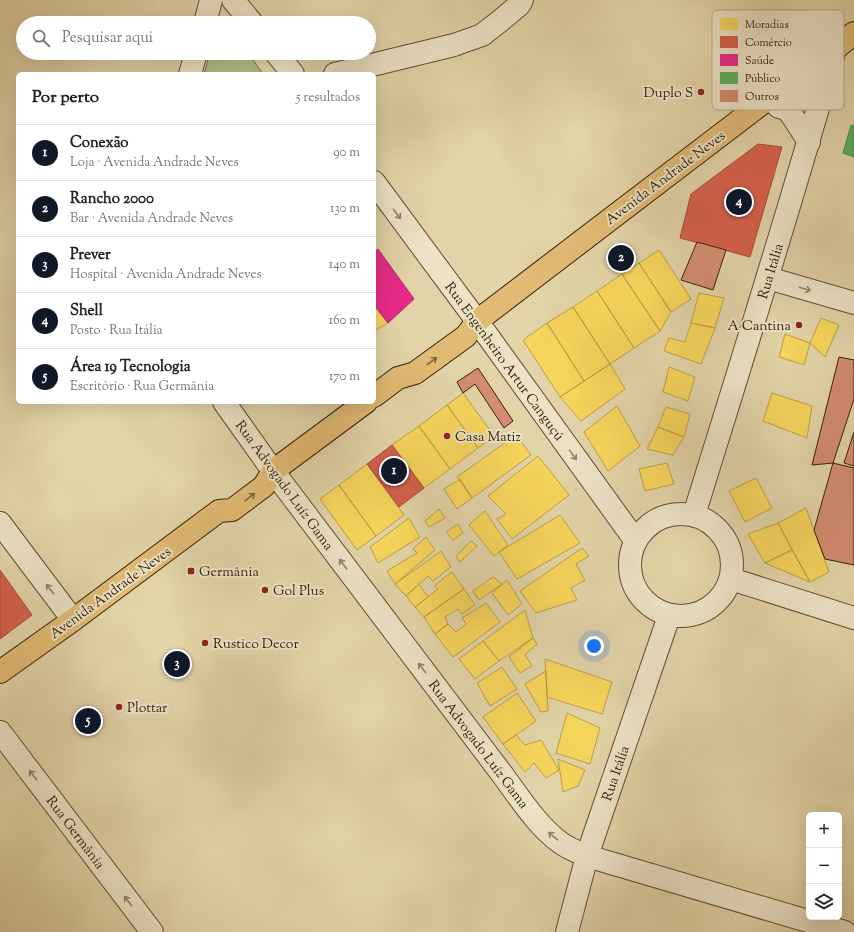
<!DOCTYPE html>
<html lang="pt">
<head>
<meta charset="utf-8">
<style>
	body { margin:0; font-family:"Sorts Mill Goudy",serif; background:#f2f2f2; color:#202124 }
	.controls { position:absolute; right:12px; bottom:12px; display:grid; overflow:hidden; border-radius:6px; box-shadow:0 4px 16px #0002 }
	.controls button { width:36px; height:36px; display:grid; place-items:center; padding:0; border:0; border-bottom:1px solid #e0e0e0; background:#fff; color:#202124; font:20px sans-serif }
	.you { position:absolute; left:594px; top:646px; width:14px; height:14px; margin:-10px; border:3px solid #fff; border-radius:50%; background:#1a73e8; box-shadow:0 0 0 6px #1a73e833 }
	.badge { display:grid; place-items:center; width:26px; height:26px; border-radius:50%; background:#111827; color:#fff; font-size:13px; font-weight:700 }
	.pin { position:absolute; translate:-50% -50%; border:2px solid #fff; box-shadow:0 1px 4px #0006 }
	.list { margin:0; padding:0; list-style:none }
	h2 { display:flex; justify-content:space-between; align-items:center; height:52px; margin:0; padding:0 16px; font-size:17px }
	h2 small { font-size:13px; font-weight:400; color:#757577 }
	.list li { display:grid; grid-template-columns:26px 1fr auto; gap:12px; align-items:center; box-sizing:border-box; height:56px; padding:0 16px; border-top:1px solid #e0e0e0 }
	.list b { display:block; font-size:15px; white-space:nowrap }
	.list p { margin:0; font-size:13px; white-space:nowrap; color:#757577 }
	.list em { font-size:13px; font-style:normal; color:#757577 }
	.icon { flex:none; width:22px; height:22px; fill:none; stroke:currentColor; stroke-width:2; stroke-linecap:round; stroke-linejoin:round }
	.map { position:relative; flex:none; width:854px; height:932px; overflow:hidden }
	.search { position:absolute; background:#fff; box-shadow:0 4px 16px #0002; left:16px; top:16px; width:360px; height:44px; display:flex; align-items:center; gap:10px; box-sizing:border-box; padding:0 14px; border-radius:22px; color:#757577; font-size:15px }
	.panel { position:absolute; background:#fff; box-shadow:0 4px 16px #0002; left:16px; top:72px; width:360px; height:332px; border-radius:6px }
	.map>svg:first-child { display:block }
</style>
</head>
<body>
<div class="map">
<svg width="854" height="932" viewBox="0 0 854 932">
	<rect width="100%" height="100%" fill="#e2d4a8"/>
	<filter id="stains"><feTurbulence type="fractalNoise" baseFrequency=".005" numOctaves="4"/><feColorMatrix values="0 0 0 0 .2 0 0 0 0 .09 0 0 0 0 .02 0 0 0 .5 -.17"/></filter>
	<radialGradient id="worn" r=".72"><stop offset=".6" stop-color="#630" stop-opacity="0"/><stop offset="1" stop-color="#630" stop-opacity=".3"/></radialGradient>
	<path fill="#b4bc87" stroke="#766e48" d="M210 53H248L263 74H204Z"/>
	<path fill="#f6d55c" stroke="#bd9f43" d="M659 250 691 299 671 312 639 263Z
		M639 263 671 312 660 331 622 274Z
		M622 274 660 331 634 348 597 291Z
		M597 291 634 348 610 364 573 307Z
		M699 293 724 298 715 328 691 323Z
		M374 305 388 323 374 331Z
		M573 307 610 364 584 381 547 323Z
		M821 318 839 325 825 357 810 343Z
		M547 323 584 381 560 397 523 340Z
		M691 323 715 328 701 364 664 351 669 338 685 342Z
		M785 334 810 343 804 365 779 357Z
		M610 364 625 389 581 421 560 397Z
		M669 367 695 377 688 401 663 392Z
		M463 393 494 436 478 448 447 405Z
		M772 393 812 406 807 438 763 421Z
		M447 405 478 448 450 469 419 426Z
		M617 406 640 446 608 471 584 432Z
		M666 407 690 414 684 437 658 427Z
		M419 426 450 469 424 488 392 445Z
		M658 427 684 437 673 455 647 449Z
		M516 435 531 455 472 498 457 477Z
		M538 456 569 495 512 539 497 519 506 514 488 496Z
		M667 463 674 484 645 491 639 469Z
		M367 464 404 515 376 536 339 485Z
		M756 478 772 508 745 522 729 491Z
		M460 479 472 498 457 509 444 489Z
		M339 485 376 536 357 550 320 499Z
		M806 508 829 572 810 582 778 523Z
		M439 509 445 518 429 527 425 521Z
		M485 511 508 545 494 556 469 525Z
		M560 515 580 543 517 579 499 552Z
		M409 518 420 537 378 563 370 547Z
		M778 523 792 550 765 563 748 534Z
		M458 524 463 533 453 540 446 532Z
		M426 537 435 550 395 584 387 571 417 553 413 549Z
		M471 541 477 546 460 562 456 556Z
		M582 548 589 556 576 564 585 580 571 588 577 600 536 613 520 591Z
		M792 550 810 582 765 563Z
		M441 551 451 567 433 581 428 576 406 596 395 584Z
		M452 572 464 589 424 617 415 607 438 589 435 585Z
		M493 577 502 584 479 600 473 591Z
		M507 580 522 604 508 615 492 593Z
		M419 584 428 597 415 607 406 596Z
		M464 589 475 605 462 614 458 609 445 617 448 624 435 634 424 617Z
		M486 603 500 622 453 657 435 634 448 624 456 632 466 624 462 618Z
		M525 610 533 638 499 661 483 641Z
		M533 638 537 644 525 655 532 666 520 673 509 657Z
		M483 641 499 661 475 679 459 659Z
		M545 659 612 682 602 714 547 697Z
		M502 667 517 689 490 706 477 683Z
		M546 671 548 711 541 712 525 684Z
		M517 693 536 721 503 744 483 717Z
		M567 713 600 728 590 764 556 753Z
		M516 735 525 745 541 740 559 770 546 778 534 763 525 772 503 744Z
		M558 759 585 770 578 786 563 792Z"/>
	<path fill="#d6604d" stroke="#a64d39" d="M758 144 782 147 750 257 680 238 691 194Z
		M392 445 424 488 399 507 367 464Z
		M0 570 32 615 0 639Z"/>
	<path fill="#e7298a" stroke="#b22763" d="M378 249 414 299 388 323 374 305V252Z"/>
	<path fill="#5aae61" stroke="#508447" d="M851 125 854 126V157L843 153Z"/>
	<path fill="#d38c72" stroke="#372109" d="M697 242 726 250 713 290 681 280Z
		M839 357 854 360V399L833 463 812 465Z
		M478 368 513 421 504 428 475 384 463 393 457 382Z
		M854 432V466L844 463Z
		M833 463 854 468V565L825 559 814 530Z"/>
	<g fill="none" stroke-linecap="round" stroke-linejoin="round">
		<defs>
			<path id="minor" d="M233 0 252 23
				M205 23 211 0
				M276 53 293 74
				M190 74 196 53
				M335 74 454 45 482 35 500 21 519 5 522 0
				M769 98 779 107 786 109 790 113 795 120 809 142
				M374 182 477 321 635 540
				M768 278 854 303
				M224 402 273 471 502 774C519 797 538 827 561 843 569 849 578 852 587 856L845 932
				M630 565a51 51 0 1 1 102 0a51 51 0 1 1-102 0Z
				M694 515C742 360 791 205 835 49
				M0 523 73 620
				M731 579 854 618
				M0 732 152 932
				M567 932 587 856 669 616"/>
			<path id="major" d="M374 396 398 378 415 373 466 336 477 321 769 98 835 49 854 33
				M0 672 73 620 219 511 232 510 264 486 273 471 366 402"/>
		</defs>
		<use href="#minor" stroke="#624e31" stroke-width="24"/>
		<use href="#major" stroke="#372109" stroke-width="24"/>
		<use href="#minor" stroke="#ece3c6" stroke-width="22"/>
		<use href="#major" stroke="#e1ba74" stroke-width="22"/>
	</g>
	<defs><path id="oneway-shaft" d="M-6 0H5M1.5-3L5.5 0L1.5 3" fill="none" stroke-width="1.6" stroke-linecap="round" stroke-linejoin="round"/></defs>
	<g stroke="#928268">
		<use href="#oneway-shaft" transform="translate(397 214) rotate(53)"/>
		<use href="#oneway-shaft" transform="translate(805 289) rotate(17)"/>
		<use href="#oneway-shaft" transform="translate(573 455) rotate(54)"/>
		<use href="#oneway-shaft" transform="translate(343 564) rotate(-127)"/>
		<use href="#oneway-shaft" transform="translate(50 589) rotate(-127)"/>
		<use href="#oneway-shaft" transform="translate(422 668) rotate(-127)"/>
		<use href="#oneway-shaft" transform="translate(33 775) rotate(-127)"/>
		<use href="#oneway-shaft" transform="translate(553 836) rotate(-140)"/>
		<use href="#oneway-shaft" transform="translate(128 901) rotate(-127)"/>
	</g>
	<g stroke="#846639">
		<use href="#oneway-shaft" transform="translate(432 361) rotate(-36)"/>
		<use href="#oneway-shaft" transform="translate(250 497) rotate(-38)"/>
	</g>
	<g fill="#8f2418" stroke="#ece3c6" stroke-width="1.5">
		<circle cx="701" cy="92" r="4"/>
		<circle cx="799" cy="325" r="4"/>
		<circle cx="447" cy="436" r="4"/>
		<rect x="187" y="567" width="8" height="8" rx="2"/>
		<circle cx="265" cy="590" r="4"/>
		<circle cx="205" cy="643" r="4"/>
		<circle cx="119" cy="707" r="4"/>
	</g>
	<g text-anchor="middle" stroke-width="4" stroke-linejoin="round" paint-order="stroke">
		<g font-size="14" fill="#372109" stroke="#ece3c6" text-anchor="start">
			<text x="693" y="97" text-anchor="end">Duplo S</text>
			<text x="791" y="330" text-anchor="end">A Cantina</text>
			<text x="455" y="441">Casa Matiz</text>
			<text x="199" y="576">Germânia</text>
			<text x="273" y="595">Gol Plus</text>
			<text x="213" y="648">Rustico Decor</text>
			<text x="127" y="712">Plottar</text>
		</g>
		<g font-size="14" fill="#372109" stroke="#ece3c6">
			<text transform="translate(665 177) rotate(-37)" y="5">Avenida Andrade Neves</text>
			<text transform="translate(770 271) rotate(-73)" y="5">Rua Itália</text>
			<text transform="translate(505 361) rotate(54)" y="5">Rua Engenheiro Artur Canguçú</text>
			<text transform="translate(285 485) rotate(54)" y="5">Rua Advogado Luíz Gama</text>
			<text transform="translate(110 592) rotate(-36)" y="5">Avenida Andrade Neves</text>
			<text transform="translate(479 744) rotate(53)" y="5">Rua Advogado Luíz Gama</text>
			<text transform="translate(615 773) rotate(-71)" y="5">Rua Itália</text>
			<text transform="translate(76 832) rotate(53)" y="5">Rua Germânia</text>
		</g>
	</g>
	<rect x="712" y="10" width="132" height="100" rx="6" fill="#ece3c6" stroke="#b6a98d" stroke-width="1"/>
	<rect x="720" y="18" width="18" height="12" fill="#f6d55c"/>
	<rect x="720" y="36" width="18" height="12" fill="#d6604d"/>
	<rect x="720" y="54" width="18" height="12" fill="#e7298a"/>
	<rect x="720" y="72" width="18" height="12" fill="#5aae61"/>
	<rect x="720" y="90" width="18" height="12" fill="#d38c72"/>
	<g font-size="11" fill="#372109">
		<text x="745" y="28">Moradias</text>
		<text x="745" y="46">Comércio</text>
		<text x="745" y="64">Saúde</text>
		<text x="745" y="82">Público</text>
		<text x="745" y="100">Outros</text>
	</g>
	<rect width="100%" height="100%" filter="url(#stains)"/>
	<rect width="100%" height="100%" fill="url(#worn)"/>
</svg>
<div class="controls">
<button>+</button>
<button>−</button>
<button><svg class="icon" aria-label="layers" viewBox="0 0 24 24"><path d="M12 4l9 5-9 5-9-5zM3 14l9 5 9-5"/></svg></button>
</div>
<div class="you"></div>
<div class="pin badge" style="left:394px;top:471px">1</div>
<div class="pin badge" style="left:621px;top:258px">2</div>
<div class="pin badge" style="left:177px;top:664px">3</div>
<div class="pin badge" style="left:739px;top:202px">4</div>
<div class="pin badge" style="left:88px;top:721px">5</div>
<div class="search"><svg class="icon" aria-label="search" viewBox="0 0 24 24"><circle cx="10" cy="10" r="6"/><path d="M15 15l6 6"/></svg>Pesquisar aqui</div>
<section class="panel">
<h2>Por perto<small>5 resultados</small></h2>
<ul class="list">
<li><span class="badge">1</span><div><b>Conexão</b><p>Loja · Avenida Andrade Neves</p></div><em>90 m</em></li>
<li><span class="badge">2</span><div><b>Rancho 2000</b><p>Bar · Avenida Andrade Neves</p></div><em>130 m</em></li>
<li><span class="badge">3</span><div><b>Prever</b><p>Hospital · Avenida Andrade Neves</p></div><em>140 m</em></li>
<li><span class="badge">4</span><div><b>Shell</b><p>Posto · Rua Itália</p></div><em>160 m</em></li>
<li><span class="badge">5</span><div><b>Área 19 Tecnologia</b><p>Escritório · Rua Germânia</p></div><em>170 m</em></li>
</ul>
</section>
</div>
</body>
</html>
